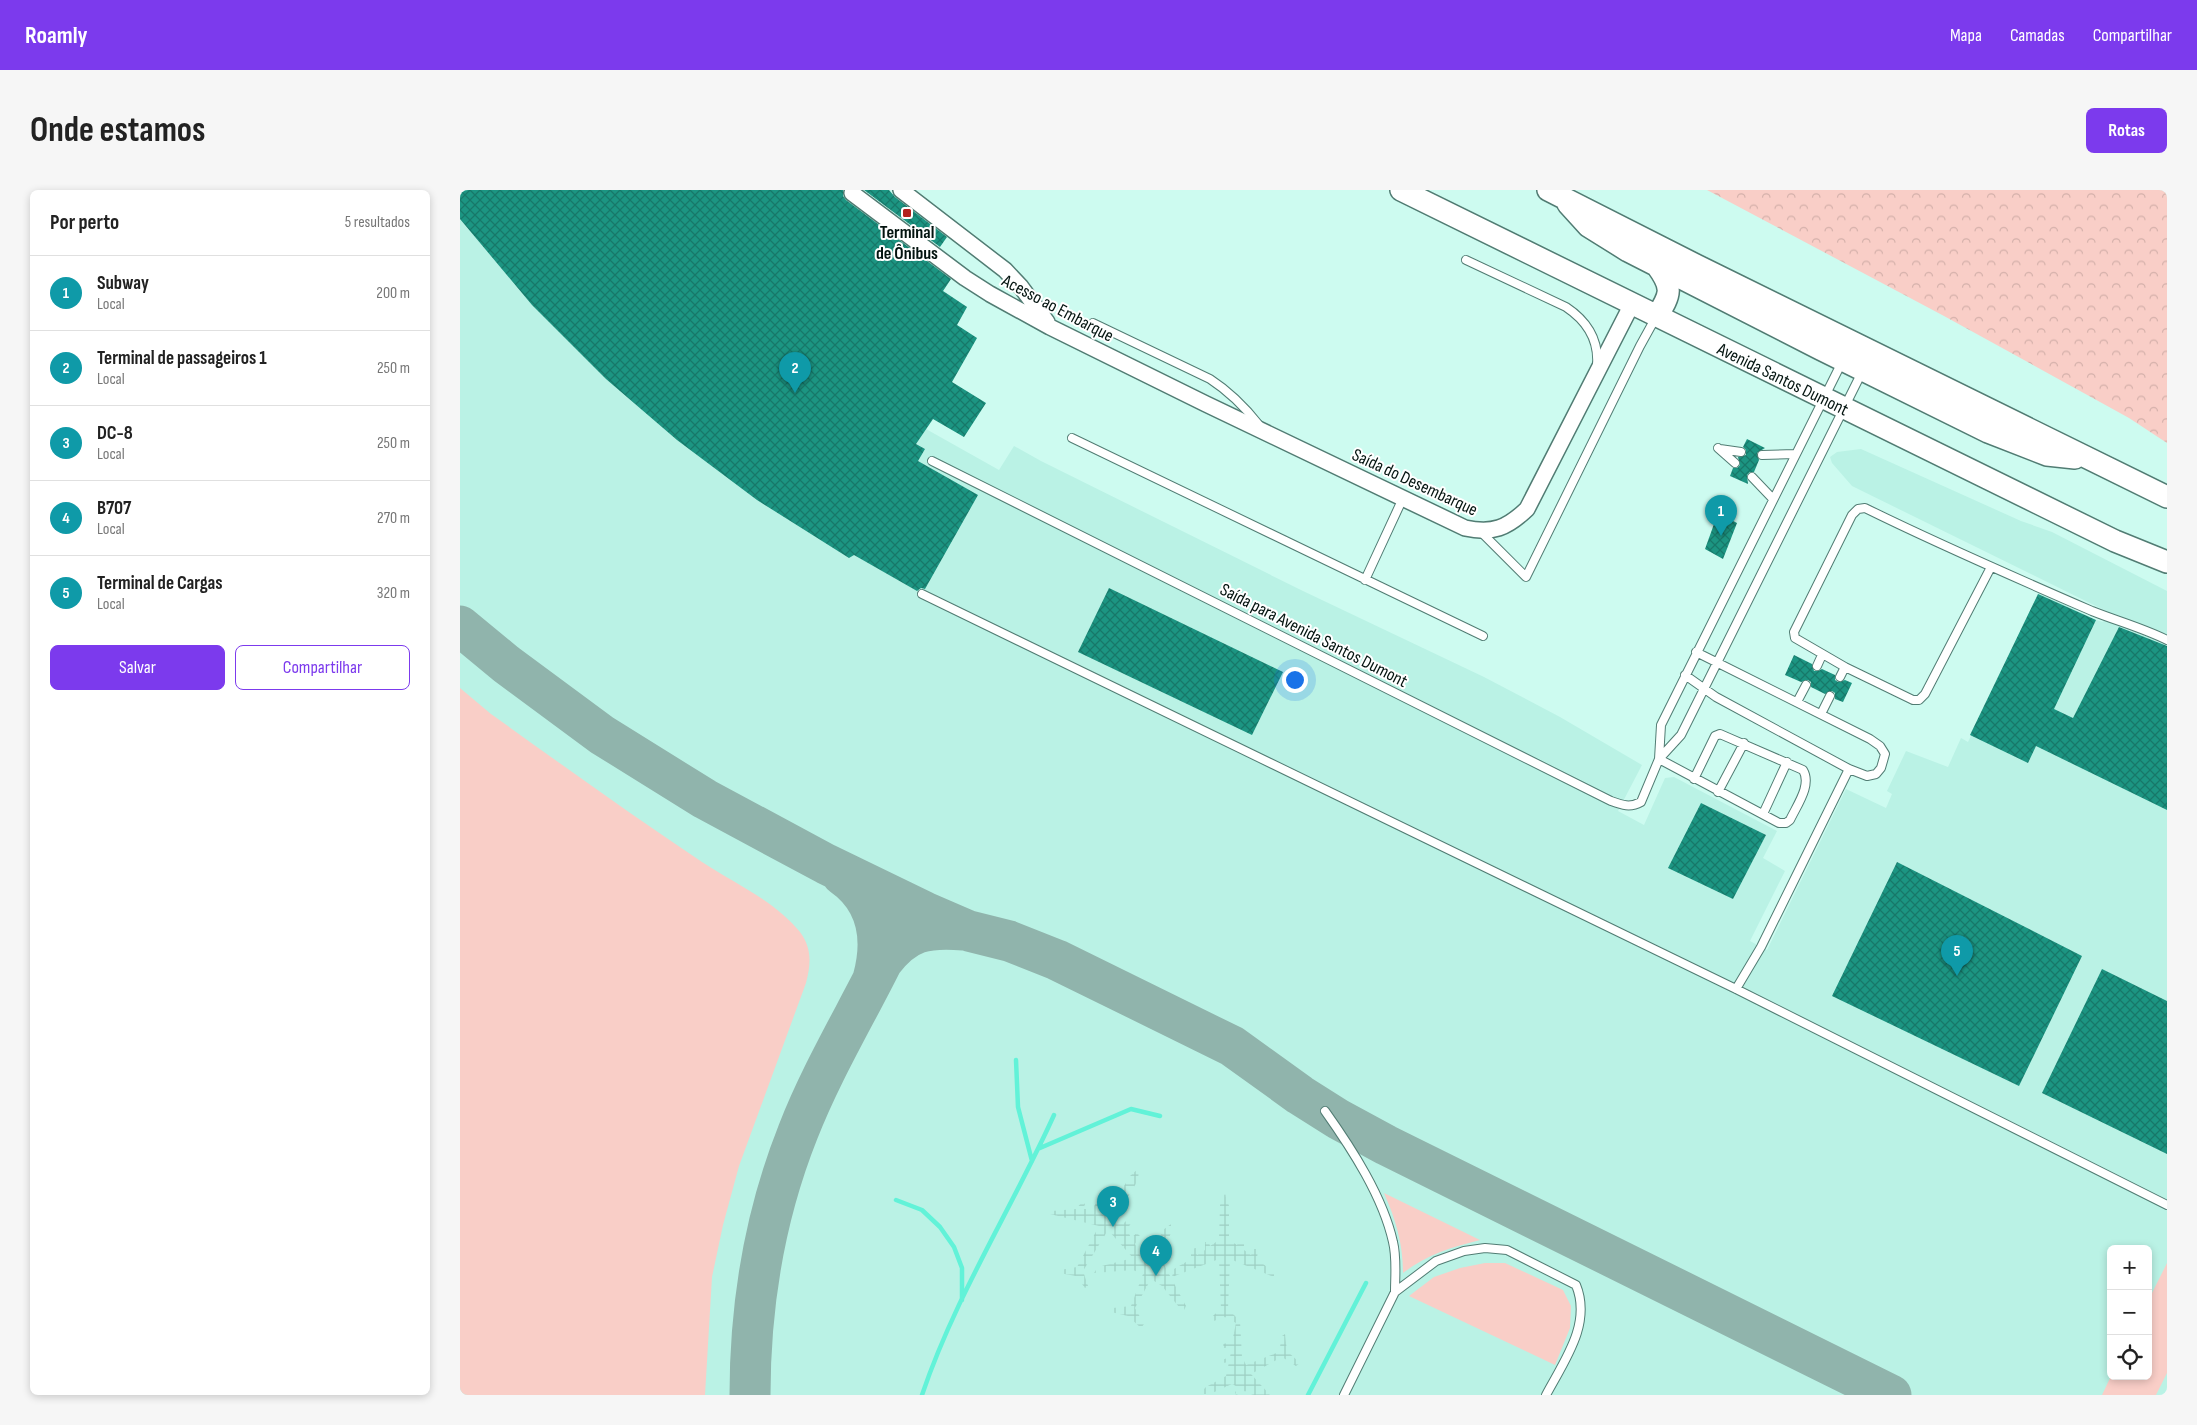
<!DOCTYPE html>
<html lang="pt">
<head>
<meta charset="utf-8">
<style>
	body { margin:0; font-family:"Sofia Sans Condensed",sans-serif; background:#f6f6f6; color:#222 }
	.controls { position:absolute; right:15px; bottom:15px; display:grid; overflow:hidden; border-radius:8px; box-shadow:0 2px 8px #0003 }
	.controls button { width:45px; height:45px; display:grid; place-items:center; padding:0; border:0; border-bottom:1px solid #e0e0e0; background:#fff; color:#222; font:25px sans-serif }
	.you { position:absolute; left:834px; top:489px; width:18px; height:18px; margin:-12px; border:4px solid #fff; border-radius:50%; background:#1a73e8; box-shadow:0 0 0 8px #1a73e833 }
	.badge { display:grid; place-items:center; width:32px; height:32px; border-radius:50%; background:#7c3aed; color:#fff; font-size:16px; font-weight:700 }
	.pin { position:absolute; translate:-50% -41px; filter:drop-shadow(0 1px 2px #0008) }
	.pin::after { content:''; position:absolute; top:26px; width:18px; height:15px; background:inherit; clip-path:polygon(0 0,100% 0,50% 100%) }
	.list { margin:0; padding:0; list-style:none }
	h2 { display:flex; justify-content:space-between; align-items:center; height:65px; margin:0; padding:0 20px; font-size:21px }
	h2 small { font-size:16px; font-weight:400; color:#767676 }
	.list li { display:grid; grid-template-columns:32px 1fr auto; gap:15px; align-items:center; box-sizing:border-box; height:75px; padding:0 20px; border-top:1px solid #e0e0e0 }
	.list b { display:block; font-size:19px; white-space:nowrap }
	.list p { margin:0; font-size:16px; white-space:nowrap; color:#767676 }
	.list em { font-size:16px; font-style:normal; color:#767676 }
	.actions { display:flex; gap:10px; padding:15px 20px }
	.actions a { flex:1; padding:11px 0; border:1px solid #7c3aed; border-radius:8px; text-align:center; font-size:18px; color:#7c3aed }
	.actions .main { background:#7c3aed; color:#fff }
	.icon { flex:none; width:28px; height:28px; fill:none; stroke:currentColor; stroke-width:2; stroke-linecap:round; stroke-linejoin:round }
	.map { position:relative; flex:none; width:1707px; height:1205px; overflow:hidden; border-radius:8px }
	header { display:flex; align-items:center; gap:30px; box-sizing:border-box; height:70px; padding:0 25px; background:#7c3aed; color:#fff }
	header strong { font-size:24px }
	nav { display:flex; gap:28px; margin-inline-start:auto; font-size:18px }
	.intro { display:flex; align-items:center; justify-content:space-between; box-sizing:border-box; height:120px; padding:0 30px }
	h1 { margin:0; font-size:35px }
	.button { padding:12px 22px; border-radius:8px; background:#7c3aed; color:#fff; font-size:18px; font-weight:700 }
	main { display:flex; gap:30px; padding:0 30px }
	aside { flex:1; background:#fff; border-radius:8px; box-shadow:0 2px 8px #0003 }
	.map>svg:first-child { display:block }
</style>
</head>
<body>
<header>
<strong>Roamly</strong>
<nav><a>Mapa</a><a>Camadas</a><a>Compartilhar</a></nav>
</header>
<div class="intro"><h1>Onde estamos</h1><a class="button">Rotas</a></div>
<main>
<aside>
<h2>Por perto<small>5 resultados</small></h2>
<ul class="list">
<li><span class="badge" style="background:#0f9aa8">1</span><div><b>Subway</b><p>Local</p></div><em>200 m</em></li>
<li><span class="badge" style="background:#0f9aa8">2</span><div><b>Terminal de passageiros 1</b><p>Local</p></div><em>250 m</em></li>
<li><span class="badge" style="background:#0f9aa8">3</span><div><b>DC-8</b><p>Local</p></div><em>250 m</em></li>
<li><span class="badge" style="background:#0f9aa8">4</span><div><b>B707</b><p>Local</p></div><em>270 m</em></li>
<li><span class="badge" style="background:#0f9aa8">5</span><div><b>Terminal de Cargas</b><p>Local</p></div><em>320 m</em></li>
</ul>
<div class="actions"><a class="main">Salvar</a><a>Compartilhar</a></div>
</aside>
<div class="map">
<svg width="1707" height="1205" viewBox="0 0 1707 1205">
	<defs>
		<pattern id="industrial-grid" width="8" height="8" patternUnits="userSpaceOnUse" patternTransform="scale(1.25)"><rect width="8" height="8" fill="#baf2e5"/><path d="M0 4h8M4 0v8" fill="none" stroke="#9ecfc3"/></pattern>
		<pattern id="forest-crowns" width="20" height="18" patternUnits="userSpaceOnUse" patternTransform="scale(1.25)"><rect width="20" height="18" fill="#f9cec7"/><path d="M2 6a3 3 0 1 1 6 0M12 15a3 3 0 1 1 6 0" fill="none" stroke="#d4b0aa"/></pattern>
		<pattern id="building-cross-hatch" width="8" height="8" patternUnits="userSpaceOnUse" patternTransform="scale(1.25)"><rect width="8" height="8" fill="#1c9582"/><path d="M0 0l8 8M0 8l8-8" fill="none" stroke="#177869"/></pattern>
	</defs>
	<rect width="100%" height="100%" fill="#cdfbf0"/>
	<path fill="#baf2e5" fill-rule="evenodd" d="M0 0H383L494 84 483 101 507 117 497 135 517 148 492 192 526 213 504 247 473 229 466 239 539 280 554 256 581 271 843 401 1024 487 1100 527 1182 575 1158 621 1184 635 1205 588 1214 587 1317 641 1303 668 1325 681 1290 751 1307 760 1386 599 1426 618 1432 604 1427 601 1446 561 1488 577 1501 548 1508 552 1579 402 1636 430 1643 432 1648 422 1392 296 1372 273 1370 267 1377 262 1401 259 1561 331 1592 342 1707 401V1205H0ZM1651 1059H1688V1186H1651Z"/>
	<path fill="url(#industrial-grid)" d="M679 978 678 990 659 1022 664 1033 668 1029 672 1032 667 1039 671 1048 677 1043 680 1046 675 1054 680 1066 692 1063 703 1040 711 1034V1043L700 1067 726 1116 723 1122 702 1096 691 1089 675 1118 684 1134 681 1138 668 1126 651 1122 653 1118 671 1116 683 1084 673 1080 634 1083 638 1077 673 1068 648 1040 623 1081 628 1096 625 1098 616 1086 599 1083 600 1080 617 1077 639 1036 590 1024 592 1021 616 1019 622 1012 625 1014 623 1019H632L637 1012 641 1014 639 1019 651 1018 670 986Z
		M765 1004 769 1016V1050L777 1055 779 1049 784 1050V1060L791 1065 794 1059H798L797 1069 814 1083V1087L770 1069 768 1119 780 1131 782 1167 786 1175 819 1162 822 1146 825 1144 827 1161 840 1173 836 1176 822 1167 791 1184 810 1205H793L785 1201 776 1205 775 1202 780 1198 772 1194 750 1204H739L746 1197 766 1186 769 1172 763 1173 762 1170 770 1167 772 1157 764 1158 763 1154 772 1152 776 1133 765 1127 748 1133V1130L761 1119 759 1069 712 1087 714 1079 731 1069V1059L736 1058 737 1065 745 1060V1052H749L750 1056 759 1050 760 1015Z"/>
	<path fill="#f9cec7" d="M0 498 31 524C101 574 170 624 242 672 275 694 314 710 340 742 352 758 351 774 346 793L279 976 263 1035 252 1087 245 1205H0Z
		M924 1003 1020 1050C992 1057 966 1065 943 1083 943 1054 936 1030 924 1003Z
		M1025 1073H1045L1103 1100 1111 1116 1110 1138 1095 1175 949 1106 974 1087 1000 1078Z
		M1707 1073V1183L1696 1205H1642L1651 1186H1688V1111Z"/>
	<path fill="url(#forest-crowns)" d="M1247 0H1707V253L1669 228 1484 126Z"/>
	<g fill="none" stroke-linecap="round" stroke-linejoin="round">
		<path stroke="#62f2d8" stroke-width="4.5" d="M556 870 558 917 572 971
			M580 958 671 919 700 926
			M436 1010 462 1020 480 1037 494 1057 502 1078V1110
			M462 1205C495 1107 552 1018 594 925
			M848 1205 906 1093"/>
		<path stroke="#90b4ac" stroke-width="41" d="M0 436 46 474 142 545 245 609 366 674 465 722 509 741 549 751 597 770 772 856 840 905 878 929 926 955 1431 1205
			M382 685C418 710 424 749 413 789
			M290 1205C290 1116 305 1025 338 942 361 883 394 828 422 772 446 740 467 737 504 740"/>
	</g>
	<path fill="url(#building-cross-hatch)" d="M0 0H383V6L386 10 491 89 483 101 507 117 497 135 517 148 492 192 526 213 504 247 473 229 456 254 465 259 458 271 518 305 465 399 461 398 457 401 394 365 389 368 297 310 217 250 146 189 72 115 0 29Z
		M404 0H429L435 7 487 47 480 57Z
		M1287 249 1305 258 1297 263 1299 270 1294 282H1290L1287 285 1288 294 1270 286 1273 278H1277L1280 275 1278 267 1286 265V260L1283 257Z
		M1258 323 1277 333 1263 369 1245 359Z
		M649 398 823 482 792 545 618 462Z
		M1578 404 1636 430 1594 519 1613 528 1659 437 1707 456V620L1576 556 1568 573 1510 545Z
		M1334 465 1352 474 1354 481H1358L1362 479 1375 485V490L1378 492 1385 490 1392 493 1383 512 1375 509V503L1372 501 1365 504 1351 497V492L1348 490 1341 492 1325 485Z
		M1241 613 1306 645 1273 709 1208 678Z
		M1437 672 1622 766 1559 896 1372 806Z
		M1642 779 1707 811V964L1582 903Z"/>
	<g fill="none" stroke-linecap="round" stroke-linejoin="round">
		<defs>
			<path id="lane" d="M1006 70 1106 117C1127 131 1139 149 1137 175
				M633 133 750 189C770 202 784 216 799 235
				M612 248 1023 446
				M1258 258 1275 273
				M1260 259 1281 262
				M1302 265 1335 264
				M472 271 1151 611C1162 615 1170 618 1181 612L1199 569 1201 535 1382 172
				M1292 287 1313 309
				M1021 342 1066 387 1180 156 1196 127
				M1531 377 1465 504 1459 510H1453L1385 477 1335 448 1334 442 1392 325 1398 319 1405 318C1480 355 1556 388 1632 421 1657 431 1683 438 1707 450
				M905 390 943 308
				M462 404 1276 799 1707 1015
				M1357 476 1362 465
				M1225 485 1256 507 1389 579 1407 586 1416 584 1421 578 1425 564 1420 556 1410 549 1236 462
				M1380 487 1385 477
				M1337 512 1346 495
				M1361 524 1370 506
				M1199 569 1221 545 1402 182
				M1199 569 1319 633H1326L1330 630C1337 615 1352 595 1343 580L1260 544 1255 546 1234 589
				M1258 602 1284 553
				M1303 624 1327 572
				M1276 799 1301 757 1389 579
				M865 921C892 959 923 1007 933 1052 937 1068 935 1086 935 1102
				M884 1205 935 1102 976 1071 1004 1061 1025 1058 1047 1060 1116 1095C1132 1134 1104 1171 1086 1205"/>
			<path id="street" d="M441 0 545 80 561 97 587 132
				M392 3 505 88 530 104 590 137 746 214 1005 338C1033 344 1047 338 1067 319L1172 114"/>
			<path id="secondary" d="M941 0 1655 351 1707 372
				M1088 0 1236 75 1707 307
				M1108 14 1128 36 1168 61 1360 159 1528 242 1587 265 1615 268
				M1197 126C1211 104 1213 98 1197 76"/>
		</defs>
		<use href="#lane" stroke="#517c73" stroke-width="10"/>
		<use href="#street" stroke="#517c73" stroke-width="18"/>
		<use href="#secondary" stroke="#517c73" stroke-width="24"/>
		<use href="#lane" stroke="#fff" stroke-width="8"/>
		<use href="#street" stroke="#fff" stroke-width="15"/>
		<use href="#secondary" stroke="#fff" stroke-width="21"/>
	</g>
	<rect fill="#b2221f" stroke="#fff" stroke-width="2" x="442" y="18" width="10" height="10" rx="2.5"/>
	<g text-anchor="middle" stroke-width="4" stroke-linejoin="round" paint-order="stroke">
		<g font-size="18" font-weight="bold" fill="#03130f" stroke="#fff">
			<text x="447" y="48">Terminal<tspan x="447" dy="21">de Ônibus</tspan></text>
		</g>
		<g font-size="18" fill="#03130f" stroke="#fff">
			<text transform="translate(598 118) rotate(28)" y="6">Acesso ao Embarque</text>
			<text transform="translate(1323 189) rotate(26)" y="6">Avenida Santos Dumont</text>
			<text transform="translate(955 292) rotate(25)" y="6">Saída do Desembarque</text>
			<text transform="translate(854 445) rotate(27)" y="6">Saída para Avenida Santos Dumont</text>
		</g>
	</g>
</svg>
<div class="controls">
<button>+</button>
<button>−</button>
<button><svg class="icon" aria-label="locate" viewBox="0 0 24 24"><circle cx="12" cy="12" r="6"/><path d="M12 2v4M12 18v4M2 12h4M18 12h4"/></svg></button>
</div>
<div class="you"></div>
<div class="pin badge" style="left:1261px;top:346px;background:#0f9aa8">1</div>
<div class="pin badge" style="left:335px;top:203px;background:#0f9aa8">2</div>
<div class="pin badge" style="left:653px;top:1037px;background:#0f9aa8">3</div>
<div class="pin badge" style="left:696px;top:1086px;background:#0f9aa8">4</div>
<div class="pin badge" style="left:1497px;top:786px;background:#0f9aa8">5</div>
</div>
</main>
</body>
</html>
